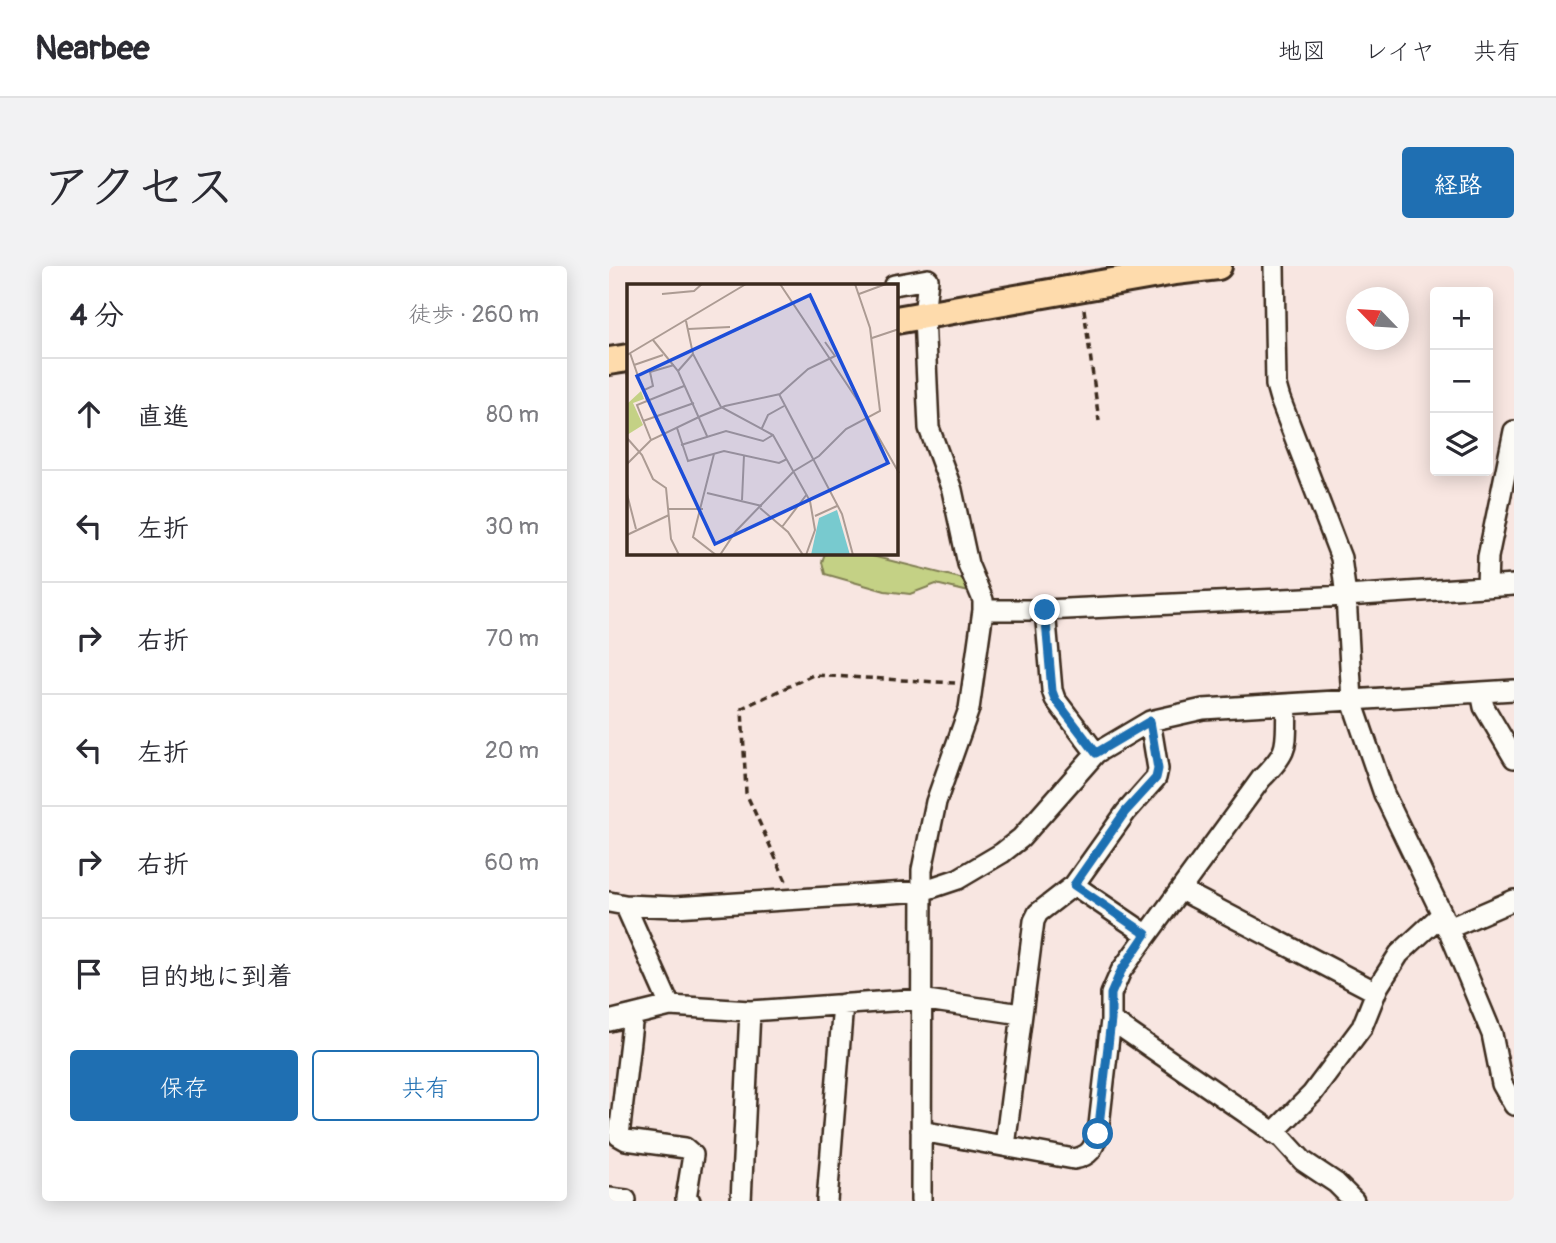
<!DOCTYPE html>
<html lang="ja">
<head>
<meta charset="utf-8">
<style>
	body { margin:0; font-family:Pangolin,"Klee One",sans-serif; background:#f2f2f3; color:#2b2b33 }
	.controls { position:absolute; right:21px; top:21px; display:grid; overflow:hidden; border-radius:7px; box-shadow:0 4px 18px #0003 }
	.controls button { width:63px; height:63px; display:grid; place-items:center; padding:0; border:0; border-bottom:2px solid #e1e1e2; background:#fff; color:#2b2b33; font:35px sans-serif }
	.compass { position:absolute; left:737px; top:21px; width:63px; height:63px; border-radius:50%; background:#fff; box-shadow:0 4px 18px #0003; rotate:295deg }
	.stop { position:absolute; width:21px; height:21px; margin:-16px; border:5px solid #1f6fb2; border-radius:50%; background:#fff }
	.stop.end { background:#1f6fb2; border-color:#fff; box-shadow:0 2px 7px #0008 }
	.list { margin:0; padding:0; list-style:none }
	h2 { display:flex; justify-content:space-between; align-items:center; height:91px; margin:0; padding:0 28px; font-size:30px }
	h2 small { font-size:23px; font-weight:400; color:#7c7c81 }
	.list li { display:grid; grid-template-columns:46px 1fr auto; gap:21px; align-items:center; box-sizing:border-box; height:112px; padding:0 28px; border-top:2px solid #e1e1e2 }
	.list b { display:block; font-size:26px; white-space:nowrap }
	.list em { font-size:23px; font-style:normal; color:#7c7c81 }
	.actions { display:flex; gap:14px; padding:21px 28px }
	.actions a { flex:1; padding:16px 0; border:2px solid #1f6fb2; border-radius:7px; text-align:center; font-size:24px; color:#1f6fb2 }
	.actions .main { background:#1f6fb2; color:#fff }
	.icon { flex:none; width:38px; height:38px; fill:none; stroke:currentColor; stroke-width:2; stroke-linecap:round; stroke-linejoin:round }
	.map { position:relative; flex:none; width:905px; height:935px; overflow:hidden; border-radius:7px }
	header { display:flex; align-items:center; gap:42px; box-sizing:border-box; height:98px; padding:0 35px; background:#fff; border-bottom:2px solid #e1e1e2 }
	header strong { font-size:33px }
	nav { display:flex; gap:38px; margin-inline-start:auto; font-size:24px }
	.intro { display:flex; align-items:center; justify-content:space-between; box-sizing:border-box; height:168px; padding:0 42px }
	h1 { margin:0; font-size:49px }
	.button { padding:18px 32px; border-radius:7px; background:#1f6fb2; color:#fff; font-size:24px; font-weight:700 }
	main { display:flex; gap:42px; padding:0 42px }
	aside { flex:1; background:#fff; border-radius:7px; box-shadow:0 4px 18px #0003 }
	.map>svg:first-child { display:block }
</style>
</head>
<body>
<header>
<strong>Nearbee</strong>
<nav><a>地図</a><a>レイヤ</a><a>共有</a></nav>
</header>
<div class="intro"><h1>アクセス</h1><a class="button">経路</a></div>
<main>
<aside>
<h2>4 分<small>徒歩 · 260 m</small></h2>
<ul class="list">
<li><svg class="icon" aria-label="ahead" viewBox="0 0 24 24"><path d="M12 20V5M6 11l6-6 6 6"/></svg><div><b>直進</b></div><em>80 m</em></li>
<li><svg class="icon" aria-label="left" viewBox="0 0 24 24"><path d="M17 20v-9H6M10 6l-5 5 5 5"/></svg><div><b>左折</b></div><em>30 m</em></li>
<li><svg class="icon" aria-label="right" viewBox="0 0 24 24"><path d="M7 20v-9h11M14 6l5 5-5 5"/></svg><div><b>右折</b></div><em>70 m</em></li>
<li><svg class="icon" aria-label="left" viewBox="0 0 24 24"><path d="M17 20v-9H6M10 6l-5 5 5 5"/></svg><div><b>左折</b></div><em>20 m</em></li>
<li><svg class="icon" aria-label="right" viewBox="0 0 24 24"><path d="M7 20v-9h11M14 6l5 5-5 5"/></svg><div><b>右折</b></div><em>60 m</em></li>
<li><svg class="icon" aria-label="arrive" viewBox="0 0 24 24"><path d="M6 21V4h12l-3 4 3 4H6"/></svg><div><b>目的地に到着</b></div></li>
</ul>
<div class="actions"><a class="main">保存</a><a>共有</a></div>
</aside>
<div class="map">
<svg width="905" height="935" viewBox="0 0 905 935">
	<rect width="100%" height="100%" fill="#f8e6e1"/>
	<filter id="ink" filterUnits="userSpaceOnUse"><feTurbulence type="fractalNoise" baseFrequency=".0143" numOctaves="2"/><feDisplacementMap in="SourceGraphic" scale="14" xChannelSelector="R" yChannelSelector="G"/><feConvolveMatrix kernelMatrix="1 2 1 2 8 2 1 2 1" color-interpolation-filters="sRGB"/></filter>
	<g filter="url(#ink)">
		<path fill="#c4d185" stroke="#807e52" stroke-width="2" d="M216 287H251L355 313 360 326 327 318 301 328 276 325 216 308 213 296Z"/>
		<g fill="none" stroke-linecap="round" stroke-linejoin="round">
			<defs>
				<path id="minor" d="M665 0 667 119 671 133 732 292 737 330 743 435 775 528 833 648 883 768 893 818 905 839
					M285 19 319 13 315 50 320 162 343 224 359 298 374 334V344L360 443 327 536 313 604 312 935
					M878 320 879 291 905 165
					M374 344H436L737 330 905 319
					M436 344 443 424 446 433 487 487
					M872 426 875 441 905 492
					M465 619 537 668
					M572 624 767 726
					M0 636 16 639 66 641 313 625 349 613 393 587 412 572 487 487 541 455 594 443 905 424
					M16 639 61 740
					M838 663 905 634
					M24 749 10 870 17 874 76 882 84 889 77 932 81 935
					M502 754 673 872 694 895 727 917 745 935
					M0 755 61 740 141 745 311 733 412 748
					M312 865 465 893C481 890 484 883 489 868L502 754V728L512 705 652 513C683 482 676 480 678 439
					M664 867 703 828 753 761 769 721 790 688 833 648
					M396 880 425 655 429 647 465 619 517 546 547 512 549 503 541 455
					M0 932 17 934
					M132 935 141 745
					M218 935 234 738"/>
				<path id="major" d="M287 54 566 5 609 0
					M0 95 19 92"/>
			</defs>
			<use href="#minor" stroke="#3b2a1e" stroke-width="24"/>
			<use href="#major" stroke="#3b2a1e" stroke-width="32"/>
			<path stroke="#3b2a1e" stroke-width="3.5" stroke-dasharray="7 5" stroke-linecap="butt" d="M475 43 490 155
				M177 615 137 527 133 442 204 409 346 417"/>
			<use href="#minor" stroke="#fdfcf7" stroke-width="19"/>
			<use href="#major" stroke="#fedbac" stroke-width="26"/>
		</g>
	</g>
	<g fill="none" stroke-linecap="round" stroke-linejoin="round" filter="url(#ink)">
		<path stroke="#1f6fb2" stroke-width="9" d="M436 344 443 425 446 433 487 487 541 455 549 503 547 512 516 546 465 619 537 668 512 705 502 728V754L489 868"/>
	</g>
	<g transform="translate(18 18)">
		<rect width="271" height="271" fill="#f8e6e1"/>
		<path d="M14 107 17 115 6 119 16 141 0 151V120Z" fill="#c4d185"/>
		<path d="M210 226 223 271H184L192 234Z" fill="#78cacf"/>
		<path fill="none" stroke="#ac9b93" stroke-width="2" d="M153 0 231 117 272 189M35 10 67 7 75 0M232 10 259 0M59 37 66 70 94 123 146 151 183 217 188 246 179 271M61 45 103 43M245 54 272 45M26 56 51 87 80 152M3 69 12 95M0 71 119 0M7 81 36 71M51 87 66 70M152 110 215 230 226 271M20 117 17 106 26 102 23 88 47 81M16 137 67 119M50 144 61 177 97 167 152 179 160 175M135 144 141 131 157 122M0 154 15 171 26 195 39 204 44 255 52 271M24 156 10 121 57 102M54 161 99 147 136 157 146 151M87 170 66 253 89 271M0 180 24 156 74 132 98 122 153 110 181 85 208 72 198 58M80 209 135 222M0 210 9 245M115 216 117 171M133 224 161 248 176 271M42 225H76M188 232 210 222M155 243 180 210M0 251 42 231M93 271 109 247 167 187 192 172 219 145 253 127 243 44 228 0"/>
		<path fill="#1d4ed8" fill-opacity="0.15" stroke="#1d4ed8" stroke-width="3.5" d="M183 11 261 179 88 260 10 92Z"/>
		<rect width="271" height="271" fill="none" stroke="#3b2a1e" stroke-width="3.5"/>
	</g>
</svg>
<div class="controls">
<button>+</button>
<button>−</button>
<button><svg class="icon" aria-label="layers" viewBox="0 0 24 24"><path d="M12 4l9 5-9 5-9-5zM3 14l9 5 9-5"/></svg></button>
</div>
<svg class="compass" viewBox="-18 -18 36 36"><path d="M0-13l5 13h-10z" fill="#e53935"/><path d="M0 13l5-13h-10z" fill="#7c7c81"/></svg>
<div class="stop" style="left:489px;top:868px"></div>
<div class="stop end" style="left:436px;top:344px"></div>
</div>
</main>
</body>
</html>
